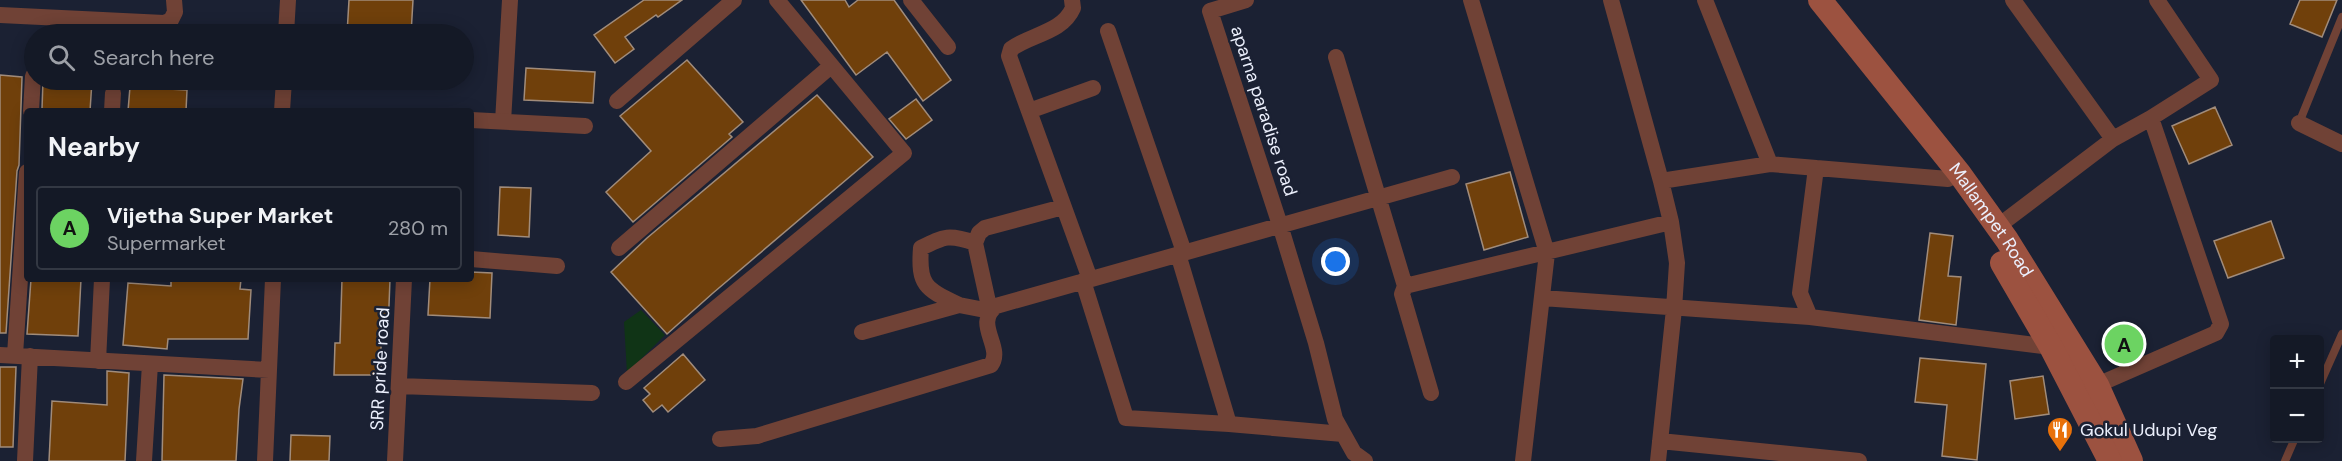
<!DOCTYPE html>
<html lang="en">
<head>
<meta charset="utf-8">
<style>
	body { margin:0; font-family:"DM Sans",sans-serif; background:#212632; color:#f1f3f6 }
	.controls { position:absolute; right:18px; bottom:18px; display:grid; overflow:hidden; border-radius:6px; box-shadow:0 3px 15px #0003 }
	.controls button { width:54px; height:54px; display:grid; place-items:center; padding:0; border:0; border-bottom:2px solid #333843; background:#141926; color:#f1f3f6; font:30px sans-serif }
	.you { position:absolute; left:1336px; top:262px; width:21px; height:21px; margin:-15px; border:4px solid #fff; border-radius:50%; background:#1a73e8; box-shadow:0 0 0 9px #1a73e833 }
	.badge { display:grid; place-items:center; width:39px; height:39px; border-radius:50%; background:#6cd362; color:#111; font-size:20px; font-weight:700 }
	.pin { position:absolute; translate:-50% -50%; border:3px solid #fff; box-shadow:0 2px 6px #0006 }
	.list { margin:0; padding:0; list-style:none }
	h2 { display:flex; justify-content:space-between; align-items:center; height:78px; margin:0; padding:0 24px; font-size:26px }
	h2 small { font-size:20px; font-weight:400; color:#9da0a7 }
	.list li { display:grid; grid-template-columns:39px 1fr auto; gap:18px; align-items:center; box-sizing:border-box; height:84px; margin:0 12px 12px; padding:0 12px; border:2px solid #333843; border-radius:6px }
	.list b { display:block; font-size:22px; white-space:nowrap }
	.list p { margin:0; font-size:20px; white-space:nowrap; color:#9da0a7 }
	.list em { font-size:20px; font-style:normal; color:#9da0a7 }
	.icon { flex:none; width:33px; height:33px; fill:none; stroke:currentColor; stroke-width:2; stroke-linecap:round; stroke-linejoin:round }
	.map { position:relative; flex:none; width:2342px; height:461px; overflow:hidden }
	.search { position:absolute; background:#141926; box-shadow:0 3px 15px #0003; left:24px; top:24px; width:450px; height:66px; display:flex; align-items:center; gap:15px; box-sizing:border-box; padding:0 21px; border-radius:33px; color:#9da0a7; font-size:22px }
	.panel { position:absolute; background:#141926; box-shadow:0 3px 15px #0003; left:24px; top:108px; width:450px; height:174px; border-radius:6px }
	.map>svg:first-child { display:block }
</style>
</head>
<body>
<div class="map">
<svg width="2342" height="461" viewBox="0 0 2342 461">
	<rect width="100%" height="100%" fill="#1b2133"/>
	<path fill="#103416" d="M641 310 665 335 627 373 624 322Z"/>
	<path fill="#70400b" stroke="#a18c7b" stroke-width="1.5" d="M349 0H413L411 34H347Z
		M644 0H682L658 17 656 15 625 37 634 49 615 63 594 35Z
		M801 0H845L849 7 858 0H894L951 80 923 101 887 52 856 75Z
		M2300 0H2337L2322 37 2290 24Z
		M687 60 743 122 729 134 732 137 633 222 606 192 651 151 620 116Z
		M526 68 595 72 593 103 524 100Z
		M0 75 22 77 19 165 17 171 6 333H0Z
		M43 80 92 81 90 111 42 109Z
		M130 87 187 90 186 111H128Z
		M817 95 873 157 713 293 667 334 611 272 647 238Z
		M916 99 932 120 906 139 889 119Z
		M2215 107 2232 145 2189 164 2172 126Z
		M1510 172 1528 237 1484 250 1466 184Z
		M500 187 531 188 529 237 498 235Z
		M2271 221 2284 258 2228 278 2214 241Z
		M1930 233 1953 236 1948 276 1961 277 1956 325 1919 320Z
		M471 272 492 273 490 318 428 315 430 279H471Z
		M31 279H81L78 336 27 334Z
		M171 279H241L240 289 251 290 248 339H168L167 349 123 345 128 283 171 286Z
		M342 279H390L388 332 381 331V375H334L335 343H340Z
		M683 354 705 380 668 412 662 405 653 412 643 400 650 394 644 388Z
		M1920 358 1986 364 1977 460 1942 456 1947 405 1915 402Z
		M0 367H16L13 447H0Z
		M107 371 129 373 125 461H49L52 401 107 405Z
		M164 375 243 379 239 409 236 461H162Z
		M2043 376 2049 414 2015 419 2010 381Z
		M291 435 330 436 329 461H290Z"/>
	<g fill="none" stroke-linecap="round" stroke-linejoin="round">
		<path stroke="#704236" stroke-width="8" d="M2299 123 2342 17
			M2320 384 2342 334
			M2285 461 2295 438"/>
		<path stroke="#704236" stroke-width="16" d="M911 0 948 47
			M1072 0 1073 8C1062 33 1031 34 1011 49L1009 56 1090 279
			M1246 0 1210 11 1280 225 1316 343 1335 419 1354 453 1365 461
			M1471 0 1547 253 1523 461
			M1611 0 1661 181
			M1705 0 1770 164
			M2013 0 2113 139
			M0 15 164 23 171 20 175 12 174 0
			M1108 31 1184 252
			M286 34 288 0
			M1336 57 1405 286
			M617 101 734 0
			M31 111 33 76
			M112 111 113 93
			M282 111 284 80
			M1029 111 1093 88
			M471 120 585 126
			M503 122 510 0
			M2299 123 2342 144
			M1816 168 1800 293 1810 317 2051 347 2057 345
			M1997 227 2113 139 2151 118 2211 80 2157 0
			M619 248 831 66
			M1178 254 1229 424
			M471 259 557 266
			M1083 281 1126 418 1229 424 1343 434
			M1542 298 1810 317
			M959 305C926 289 918 286 921 248 945 236 949 234 975 243
			M862 332 959 305 990 311 975 243 979 233 985 228 1063 207
			M0 355 269 370
			M15 355 27 172
			M98 361 102 279
			M626 382 904 153 777 0
			M2097 385 2216 333 2221 324 2151 118
			M399 386 592 393
			M1431 393 1402 294 1405 286 1671 222 1661 181 1770 164 1948 179 1959 173
			M720 439 757 436 991 365C1004 347 973 324 996 306L1452 177
			M1660 441 1859 461
			M25 461 30 356
			M144 461 150 364
			M265 461 273 279
			M395 461 404 279
			M1658 461 1674 309 1677 263 1671 222"/>
		<g stroke="#9c5240" stroke-width="24">
			<path id="s1" d="M1820 0 1959 173 2007 240 2097 385 2131 461"/>
			<path d="M2002 263 2051 347 2110 461"/>
		</g>
	</g>
	<defs>
		<symbol id="restaurant-pin" viewBox="-11 -11 22 30"><path d="M0 17L-7.5 6A9.5 9.5 0 1 1 7.5 6Z" fill="#e8710a" stroke="#1b2133"/><path d="M-5-6h1v4h1v-4h1v4h1v-4h1v5L-1.5 .5V6h-2V.5L-5-1ZM5-6V6H3V1.5H1.5Q1.5-4 5-6Z" fill="#fff"/></symbol>
	</defs>
	<g fill-rule="evenodd">
		<use href="#restaurant-pin" x="2045" y="415" width="30" height="40"/>
	</g>
	<g text-anchor="middle" stroke-width="5" stroke-linejoin="round" paint-order="stroke">
		<g font-size="18" fill="#ebeffc" stroke="#1b2133">
			<text transform="translate(1264 111) rotate(72)" y="6">aparna paradise road</text>
			<text dy="6" stroke="none"><textPath href="#s1" startOffset="279">Mallampet Road</textPath></text>
			<text transform="translate(380 369) rotate(-87)" y="6">SRR pride road</text>
		</g>
		<g font-size="18" fill="#ebeffc" stroke="#1b2133" text-anchor="start">
			<text x="2080" y="436">Gokul Udupi Veg</text>
		</g>
	</g>
</svg>
<div class="controls">
<button>+</button>
<button>−</button>
</div>
<div class="you"></div>
<div class="pin badge" style="left:2124px;top:344px">A</div>
<div class="search"><svg class="icon" aria-label="search" viewBox="0 0 24 24"><circle cx="10" cy="10" r="6"/><path d="M15 15l6 6"/></svg>Search here</div>
<section class="panel">
<h2>Nearby<small></small></h2>
<ul class="list">
<li><span class="badge">A</span><div><b>Vijetha Super Market</b><p>Supermarket</p></div><em>280 m</em></li>
</ul>
</section>
</div>
</body>
</html>
